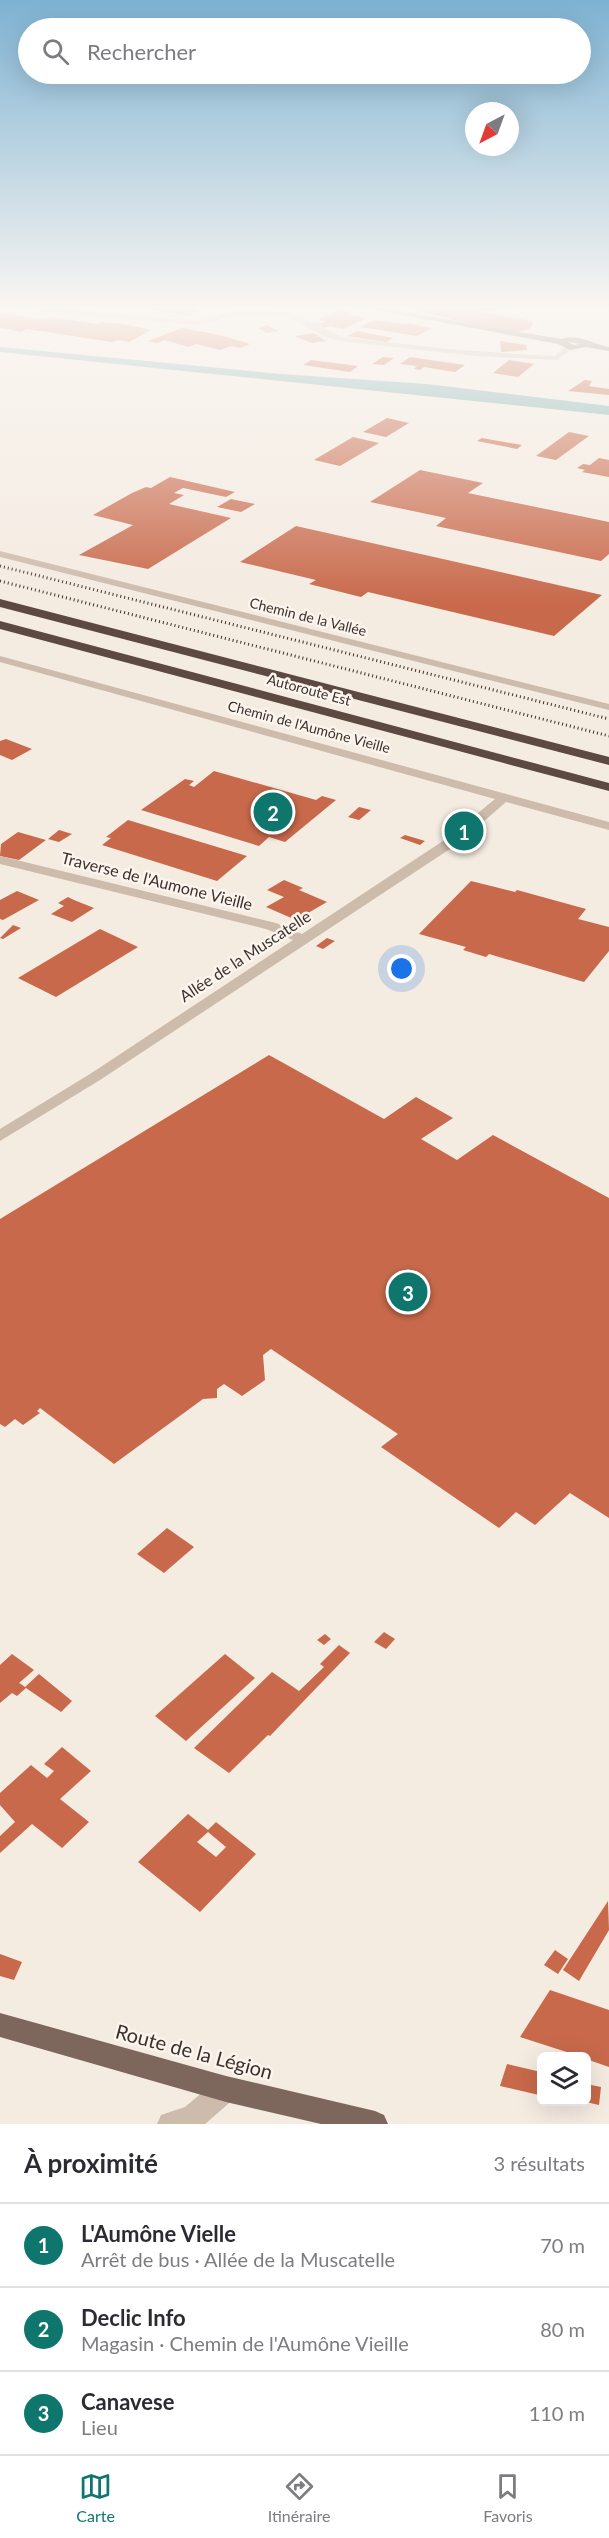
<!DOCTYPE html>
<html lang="fr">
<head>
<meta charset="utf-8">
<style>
	body { margin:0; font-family:Lato,sans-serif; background:#f2f2f3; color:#2b2b33 }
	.controls { position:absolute; right:18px; bottom:18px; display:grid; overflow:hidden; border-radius:9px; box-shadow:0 6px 24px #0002 }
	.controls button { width:54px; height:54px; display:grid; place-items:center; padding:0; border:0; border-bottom:2px solid #e1e1e2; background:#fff; color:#2b2b33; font:30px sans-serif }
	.compass { position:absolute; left:465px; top:102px; width:54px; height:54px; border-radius:50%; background:#fff; box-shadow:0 6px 24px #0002; rotate:221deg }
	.you { position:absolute; left:402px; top:969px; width:21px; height:21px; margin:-15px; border:4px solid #fff; border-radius:50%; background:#1a73e8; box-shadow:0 0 0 9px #1a73e833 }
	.badge { display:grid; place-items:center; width:39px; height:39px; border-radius:50%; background:#0f766e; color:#fff; font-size:20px; font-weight:700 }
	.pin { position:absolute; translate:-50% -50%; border:3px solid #fff; box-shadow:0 2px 6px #0006 }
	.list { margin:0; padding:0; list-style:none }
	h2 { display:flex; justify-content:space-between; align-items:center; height:78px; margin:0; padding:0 24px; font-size:26px }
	h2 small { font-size:20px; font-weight:400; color:#7c7c81 }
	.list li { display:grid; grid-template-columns:39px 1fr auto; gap:18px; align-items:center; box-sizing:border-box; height:84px; padding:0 24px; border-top:2px solid #e1e1e2 }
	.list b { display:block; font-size:22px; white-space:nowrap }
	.list p { margin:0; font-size:20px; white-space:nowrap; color:#7c7c81 }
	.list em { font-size:20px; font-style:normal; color:#7c7c81 }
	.icon { flex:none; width:33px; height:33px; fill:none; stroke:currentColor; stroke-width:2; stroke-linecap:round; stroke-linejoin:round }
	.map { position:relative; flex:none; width:609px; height:2124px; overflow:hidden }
	.search { position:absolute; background:#fff; box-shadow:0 6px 24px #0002; left:18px; right:18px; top:18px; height:66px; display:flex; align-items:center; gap:15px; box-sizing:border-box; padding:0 21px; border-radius:33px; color:#7c7c81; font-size:22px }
	.sheet { height:330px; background:#fff }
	nav { display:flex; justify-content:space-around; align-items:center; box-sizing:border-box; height:84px; border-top:2px solid #e1e1e2; background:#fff; font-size:16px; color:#7c7c81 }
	nav a { display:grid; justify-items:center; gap:3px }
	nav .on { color:#0f766e }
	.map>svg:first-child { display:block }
</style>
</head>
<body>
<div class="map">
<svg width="609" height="2124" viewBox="0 0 609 2124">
	<rect width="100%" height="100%" fill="#f4ebe1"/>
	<path fill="#7fb0b2" d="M0 347 281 374 427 384 609 406V415L0 352Z"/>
	<path fill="#c8694b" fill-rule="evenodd" d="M133 306H198L192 309 199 310 189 316Z
		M400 306H499L503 307 491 311 470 310 532 321 533 324 529 329 518 332 478 326Z
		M338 311 351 312 346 314 367 318 343 329 331 326 324 328 317 324 327 322 318 319Z
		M0 313 46 320 52 317 97 324 102 322 124 324 151 330 129 342 118 340 112 342 27 329 22 332 0 328Z
		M374 320 404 324 407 323 432 328 417 336 361 327Z
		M266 325 279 331 267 333 258 328Z
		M182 328 220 335 250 344 240 348 231 346 220 350 196 344 189 347 164 340 157 343 148 341Z
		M358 331 377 335 393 338 386 342 347 336Z
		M314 333 326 341 312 343 294 336Z
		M500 341 526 345 527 350 501 352Z
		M383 357 394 358 384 365 372 364Z
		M410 357 465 365 455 372 424 367 420 370 414 369 417 366 400 364Z
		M311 360 318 361 358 366 350 372 303 365Z
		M509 360 528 363 534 364 518 377 493 373Z
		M585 380 592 381 589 386 609 389V395L568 391Z
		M387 418 409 423 386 437 363 432Z
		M569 432 589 436 556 460 536 456Z
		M353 437 379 443 340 466 314 460Z
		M482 438 522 445 517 449 477 441Z
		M599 458 609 460V477L582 472 585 470 577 468 583 464 590 465Z
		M420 470 483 483 468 493 609 522V554L601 561 436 526 446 518 370 502Z
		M170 477 235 492 226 497 183 488 174 493 184 495 169 504 231 518 148 569 79 555 133 525 93 515 132 493 146 487 151 488Z
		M231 499 255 504 241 512 217 507Z
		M296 526 483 568 602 595 554 636 368 592 361 597 309 584 316 580 240 562Z
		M6 739 32 749 12 760 0 755V741Z
		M214 771 316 800 322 796 336 800 285 842 269 837 259 846 141 810 185 779 194 781 189 785 194 787Z
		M359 807 371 810 359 820 348 817Z
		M128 820 247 856 217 881 102 845 111 838 106 837Z
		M59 830 72 834 59 842 48 839Z
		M18 832 46 840 19 860 0 856 1 844Z
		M405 835 425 841 420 845 400 838Z
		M284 880 303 888 299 890 327 902 296 920 266 907 284 897 267 890Z
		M471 881 515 892 517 890 586 909 578 919 609 927V951L584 982 489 954 486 957 463 950 466 947 419 934Z
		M17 891 39 900 3 920 0 919V900Z
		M68 897 74 900 94 908 72 922 51 914 64 906 58 903Z
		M13 925 21 928 3 939 0 938Z
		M100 929 138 947 56 997 18 978Z
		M327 938 335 941 323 949 316 946Z
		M269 1055 384 1119 416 1097 453 1118 421 1139 457 1160 493 1135 609 1198V1518L570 1493 535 1525 516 1512 499 1528 381 1447 398 1434 271 1349 263 1355 265 1380 242 1396 224 1384 217 1389V1398L203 1399 114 1464 40 1408 37 1411 40 1413 23 1425 15 1419 5 1427 0 1424V1219Z
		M167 1528 194 1547 164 1573 137 1554Z
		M384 1632 395 1639 386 1649 374 1642Z
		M325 1634 331 1639 324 1645 317 1640Z
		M339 1645 350 1653 270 1736 268 1735 229 1773 194 1748 272 1672 299 1691 324 1667 320 1664Z
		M12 1654 34 1670 19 1683 21 1684 25 1687 39 1674 72 1701 61 1712 26 1688 17 1696 12 1693 0 1703V1665Z
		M225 1654 255 1678 186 1741 155 1716Z
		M62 1747 91 1771 60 1799 89 1822 62 1848 32 1824 0 1853V1836L15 1822 0 1805V1793L31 1765 47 1778 54 1771 44 1764Z
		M188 1814 208 1830 216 1822 256 1854 200 1912 138 1862ZM208 1832 226 1847 216 1857 197 1842Z
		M608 1901 609 1930 579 1981 563 1970Z
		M555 1950 568 1959 558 1974 544 1965Z
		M0 1954 22 1962 14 1980 0 1976Z
		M550 1990 609 2010V2067L586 2059V2056H579L520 2037Z
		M507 2064 541 2072 539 2095 500 2086Z
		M586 2084 601 2087 599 2105 586 2102Z"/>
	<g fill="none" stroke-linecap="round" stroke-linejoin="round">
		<path fill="#cdbbac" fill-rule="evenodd" d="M0 306H24L198 321 234 311 286 312 299 315 341 337 448 349 530 355 555 356 567 345 574 347 557 360 476 356 340 341 325 337 286 316 234 315 198 325 0 308Z
			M0 551 609 704V710L0 557Z
			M0 656 609 822V830L506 802 459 843 100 1080 0 1141V1129L90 1074 293 940 266 929 0 864V856L276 923 302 934 449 837 495 799 0 662Z
			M226 2076 235 2080 239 2089 235 2098 205 2124H157L161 2115 185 2107 217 2080Z"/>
		<path fill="#7d675c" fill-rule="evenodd" d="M354 306H369L561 339C577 333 593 344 609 347V351L586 347 570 350 558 344ZM567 342 581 344 574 345Z
			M0 2013 226 2076 375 2111 384 2115 388 2124H321L226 2102 0 2037Z"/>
		<path fill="#5c4a42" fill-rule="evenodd" d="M0 599 609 757V765L0 607Z
			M0 621 609 783V791L0 629Z"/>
		<path stroke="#3b302b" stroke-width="3" stroke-dasharray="1 3" stroke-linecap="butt" d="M0 566 609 719
			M0 581 609 736"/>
	</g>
	<linearGradient id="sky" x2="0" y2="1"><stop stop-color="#7eb2d2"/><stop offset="0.51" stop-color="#faf6f2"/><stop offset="1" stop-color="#faf6f2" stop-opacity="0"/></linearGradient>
	<rect width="609" height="603" fill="url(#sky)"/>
	<g text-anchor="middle" stroke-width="5" stroke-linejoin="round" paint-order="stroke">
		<g font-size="14" fill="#3b302b" stroke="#fbf5ee">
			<text transform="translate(308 617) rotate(14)" y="5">Chemin de la Vallée</text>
			<text transform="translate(309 690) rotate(15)" y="5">Autoroute Est</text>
			<text transform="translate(309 727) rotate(15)" y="5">Chemin de l'Aumône Vieille</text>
		</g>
		<g font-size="16" fill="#3b302b" stroke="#fbf5ee">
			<text transform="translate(157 881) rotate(14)" y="6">Traverse de l'Aumone Vieille</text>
			<text transform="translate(245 956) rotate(-33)" y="6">Allée de la Muscatelle</text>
		</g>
		<g font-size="20" fill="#3b302b" stroke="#fbf5ee">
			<text transform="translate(194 2052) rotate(15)" y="7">Route de la Légion</text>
		</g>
	</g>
</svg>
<div class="controls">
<button><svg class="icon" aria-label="layers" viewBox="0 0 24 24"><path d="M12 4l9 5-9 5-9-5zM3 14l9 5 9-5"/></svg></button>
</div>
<svg class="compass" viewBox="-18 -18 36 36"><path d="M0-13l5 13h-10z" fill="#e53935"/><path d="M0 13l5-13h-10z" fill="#7c7c81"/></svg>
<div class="you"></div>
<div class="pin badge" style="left:464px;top:831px">1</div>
<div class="pin badge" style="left:273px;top:812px">2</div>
<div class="pin badge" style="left:408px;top:1292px">3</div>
<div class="search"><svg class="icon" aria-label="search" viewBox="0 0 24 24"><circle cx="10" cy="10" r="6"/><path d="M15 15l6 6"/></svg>Rechercher</div>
</div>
<section class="sheet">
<h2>À proximité<small>3 résultats</small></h2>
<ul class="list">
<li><span class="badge">1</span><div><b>L'Aumône Vielle</b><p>Arrêt de bus · Allée de la Muscatelle</p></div><em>70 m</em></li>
<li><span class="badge">2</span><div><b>Declic Info</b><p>Magasin · Chemin de l'Aumône Vieille</p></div><em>80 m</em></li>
<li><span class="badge">3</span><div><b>Canavese</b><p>Lieu</p></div><em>110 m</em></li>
</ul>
</section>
<nav>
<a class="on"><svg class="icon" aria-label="map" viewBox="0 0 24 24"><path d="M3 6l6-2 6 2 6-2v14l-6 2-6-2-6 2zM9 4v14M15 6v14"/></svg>Carte</a>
<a><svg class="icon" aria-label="directions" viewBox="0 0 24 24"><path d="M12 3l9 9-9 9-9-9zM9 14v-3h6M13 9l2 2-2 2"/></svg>Itinéraire</a>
<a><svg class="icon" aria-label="saved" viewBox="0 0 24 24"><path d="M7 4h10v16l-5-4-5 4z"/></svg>Favoris</a>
</nav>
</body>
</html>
